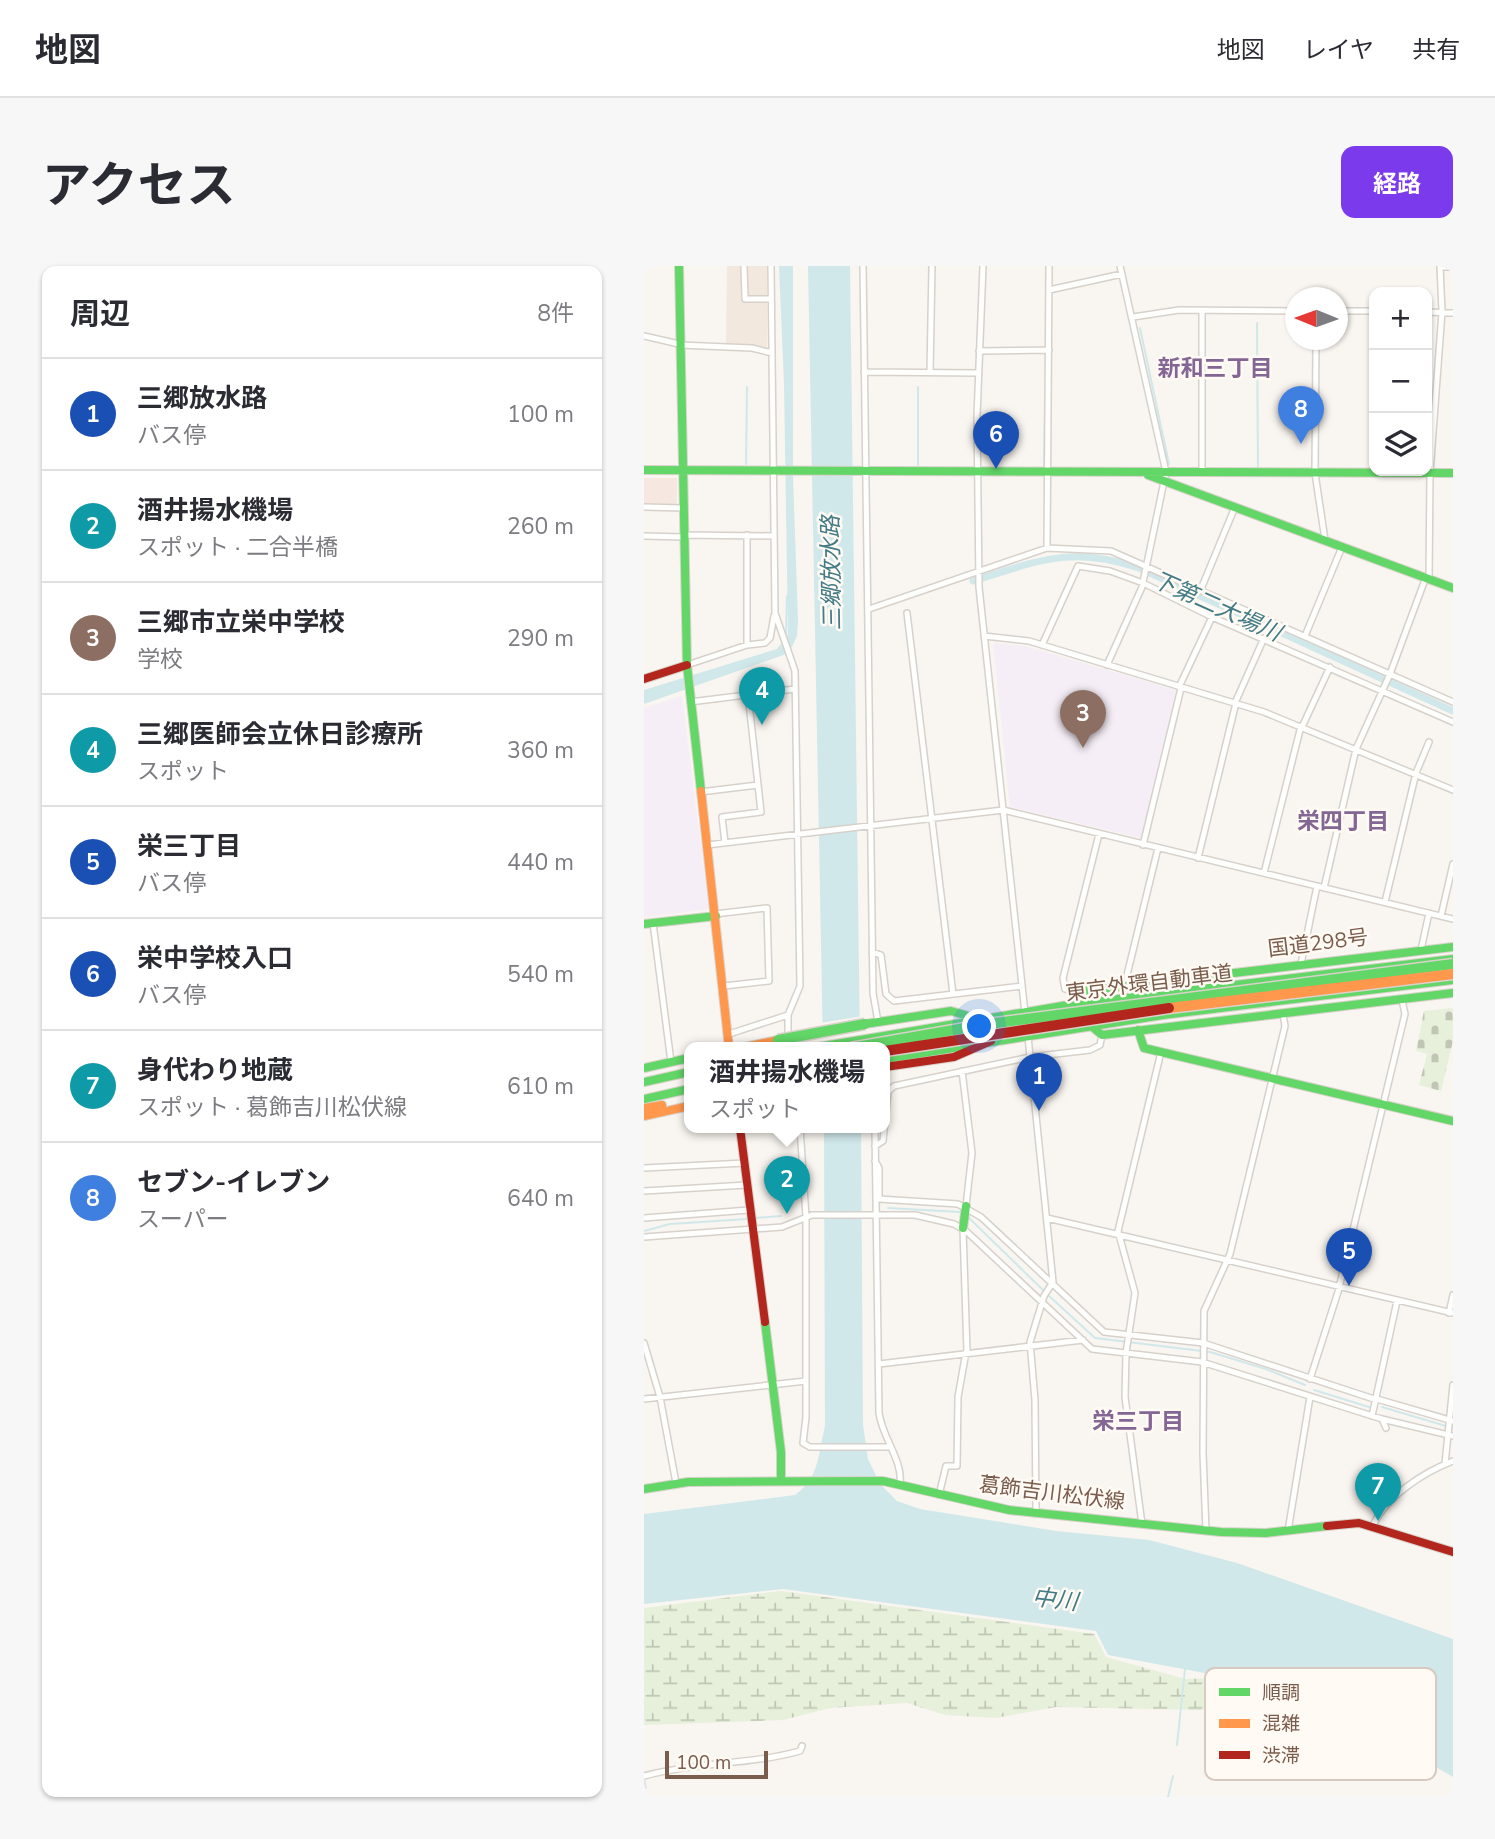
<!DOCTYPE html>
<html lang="ja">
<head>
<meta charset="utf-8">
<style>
	body { margin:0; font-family:"Nunito Sans","Noto Sans JP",sans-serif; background:#f7f7f7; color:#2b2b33 }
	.controls { position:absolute; right:21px; top:21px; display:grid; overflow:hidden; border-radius:14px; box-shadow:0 2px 5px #0004 }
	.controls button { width:63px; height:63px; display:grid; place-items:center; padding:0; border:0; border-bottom:2px solid #e1e1e2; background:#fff; color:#2b2b33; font:35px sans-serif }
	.compass { position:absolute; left:641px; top:21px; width:63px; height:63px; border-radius:50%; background:#fff; box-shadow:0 2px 5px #0004; rotate:271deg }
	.scale { position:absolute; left:21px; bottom:18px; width:103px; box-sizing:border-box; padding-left:7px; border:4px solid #7a5c4d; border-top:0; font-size:19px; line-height:24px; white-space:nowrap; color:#7a5c4d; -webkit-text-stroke:5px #fffaf3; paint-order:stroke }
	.you { position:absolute; left:336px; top:761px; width:24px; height:24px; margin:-18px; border:5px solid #fff; border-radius:50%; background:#1a73e8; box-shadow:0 0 0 10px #1a73e833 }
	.badge { display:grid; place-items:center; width:46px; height:46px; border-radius:50%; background:#7c3aed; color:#fff; font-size:23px; font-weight:700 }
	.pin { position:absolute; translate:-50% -58px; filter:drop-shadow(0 2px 4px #0008) }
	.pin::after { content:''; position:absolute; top:37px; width:24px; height:21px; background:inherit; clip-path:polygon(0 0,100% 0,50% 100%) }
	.popup { position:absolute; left:40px; top:776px; width:206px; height:91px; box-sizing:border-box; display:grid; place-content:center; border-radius:14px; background:#fff; filter:drop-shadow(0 2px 5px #0005); font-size:23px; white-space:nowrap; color:#7c7c81 }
	.popup b { font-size:26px; color:#2b2b33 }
	.popup::after { content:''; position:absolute; left:50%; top:100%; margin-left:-14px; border:14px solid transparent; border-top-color:#fff }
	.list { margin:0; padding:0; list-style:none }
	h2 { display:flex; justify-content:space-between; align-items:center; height:91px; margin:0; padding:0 28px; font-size:30px }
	h2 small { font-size:23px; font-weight:400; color:#7c7c81 }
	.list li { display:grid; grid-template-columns:46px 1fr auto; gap:21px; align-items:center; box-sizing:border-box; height:112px; padding:0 28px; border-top:2px solid #e1e1e2 }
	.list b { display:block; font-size:26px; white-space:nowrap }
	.list p { margin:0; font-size:23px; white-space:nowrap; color:#7c7c81 }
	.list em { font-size:23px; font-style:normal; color:#7c7c81 }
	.icon { flex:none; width:38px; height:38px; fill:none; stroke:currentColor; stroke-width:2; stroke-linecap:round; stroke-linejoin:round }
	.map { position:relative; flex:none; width:809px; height:1531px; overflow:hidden; border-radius:14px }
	header { display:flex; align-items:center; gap:42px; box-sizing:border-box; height:98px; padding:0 35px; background:#fff; border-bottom:2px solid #e1e1e2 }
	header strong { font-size:33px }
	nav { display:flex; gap:38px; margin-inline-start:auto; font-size:24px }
	.intro { display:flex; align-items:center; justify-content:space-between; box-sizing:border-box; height:168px; padding:0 42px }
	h1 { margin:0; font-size:49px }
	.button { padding:18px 32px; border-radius:14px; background:#7c3aed; color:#fff; font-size:24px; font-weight:700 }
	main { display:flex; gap:42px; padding:0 42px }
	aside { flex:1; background:#fff; border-radius:14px; box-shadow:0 2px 5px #0004 }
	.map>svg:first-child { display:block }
</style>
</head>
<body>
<header>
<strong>地図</strong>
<nav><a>地図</a><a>レイヤ</a><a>共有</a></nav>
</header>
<div class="intro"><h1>アクセス</h1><a class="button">経路</a></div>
<main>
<aside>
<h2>周辺<small>8件</small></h2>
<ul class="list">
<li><span class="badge" style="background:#1a4fb4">1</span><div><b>三郷放水路</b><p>バス停</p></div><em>100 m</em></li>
<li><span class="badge" style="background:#0f9aa8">2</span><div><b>酒井揚水機場</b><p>スポット · 二合半橋</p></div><em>260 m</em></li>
<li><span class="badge" style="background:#8d6e63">3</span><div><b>三郷市立栄中学校</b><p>学校</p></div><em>290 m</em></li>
<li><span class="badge" style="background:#0f9aa8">4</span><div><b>三郷医師会立休日診療所</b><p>スポット</p></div><em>360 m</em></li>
<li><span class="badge" style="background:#1a4fb4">5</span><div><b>栄三丁目</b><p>バス停</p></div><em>440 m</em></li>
<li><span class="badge" style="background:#1a4fb4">6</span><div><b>栄中学校入口</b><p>バス停</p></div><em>540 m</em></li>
<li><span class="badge" style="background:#0f9aa8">7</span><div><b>身代わり地蔵</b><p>スポット · 葛飾吉川松伏線</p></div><em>610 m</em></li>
<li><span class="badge" style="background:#3f7fe0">8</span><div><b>セブン-イレブン</b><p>スーパー</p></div><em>640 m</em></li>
</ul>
</aside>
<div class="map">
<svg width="809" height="1531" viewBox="0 0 809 1531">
	<defs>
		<pattern id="wetland-marsh" width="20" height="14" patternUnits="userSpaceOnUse" patternTransform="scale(1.75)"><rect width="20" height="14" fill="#e7f0db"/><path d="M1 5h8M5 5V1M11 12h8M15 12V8" fill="none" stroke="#c0c6b4"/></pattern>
		<pattern id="cemetery-stones" width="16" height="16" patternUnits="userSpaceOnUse" patternTransform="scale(1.75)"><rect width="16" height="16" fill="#e7f0db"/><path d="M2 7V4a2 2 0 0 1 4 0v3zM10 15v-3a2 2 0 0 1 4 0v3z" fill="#c0c6b4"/></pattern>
	</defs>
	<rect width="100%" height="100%" fill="#f9f5f0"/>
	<path fill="#f2e8de" d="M83 0H123V84L105 78 82 77Z"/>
	<path fill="#f6e8e1" d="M0 212H33V239H0Z"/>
	<path fill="#f6eef6" d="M349 377 381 380 532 424 497 572 366 541Z
		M38 430 65 643 0 651V442Z"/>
	<path fill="url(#wetland-marsh)" d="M137 1325 450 1368 462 1391 541 1413 582 1412 720 1474 707 1502C667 1481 601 1436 556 1444L412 1441 352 1452 301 1449 263 1437 186 1442 139 1454 0 1459V1342Z"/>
	<path fill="url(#cemetery-stones)" d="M809 742V775L797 825 775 819 783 788 772 785 780 745Z"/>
	<path fill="#d0e8ea" d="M135 0H149V210L154 354 153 370 145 387 0 438V424L133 383 144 369 140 118Z
		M164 0H206L216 782H179Z
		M180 862H217L219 1159 224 1193 236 1218 253 1235 276 1243 412 1265 505 1274 593 1297 809 1373V1511L771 1489 694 1461 582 1411 464 1389 452 1365 139 1323 0 1338V1248L151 1229C176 1211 174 1187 181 1160Z"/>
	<path fill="#f9f5f0" d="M219 750 220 782H176V757Z"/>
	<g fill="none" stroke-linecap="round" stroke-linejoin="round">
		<path stroke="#d0e8ea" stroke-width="2" d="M613 57 614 202
			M496 62 525 198
			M728 104V202
			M102 198 103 121
			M274 199V121
			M400 200 401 133
			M142 369 143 330
			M244 942 316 946
			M324 951 400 1025
			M112 952 137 950
			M0 965 26 958 103 953
			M404 1029 451 1072 566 1086 622 1103 661 1119
			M670 1124 725 1141
			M738 1141 809 1162
			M533 1479 541 1403
			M524 1531 529 1510"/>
		<path stroke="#d0e8ea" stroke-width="7" d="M329 315C394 295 427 279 495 302L809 445"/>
		<defs>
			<path id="street" d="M100 0 101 33H127
				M127 0 131 347 151 405 156 720 144 749V782
				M219 0 229 727 234 756
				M339 0 333 150 335 321 381 747
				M797 1H809
				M405 24 478 8
				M694 45H730
				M783 46 809 47
				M489 51 535 44 652 45
				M0 70 35 78
				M672 74 671 207 681 274
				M35 79 108 82 128 87
				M335 85 405 84
				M220 106 334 107
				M286 106 288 0
				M558 207V45
				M0 241 39 242
				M40 269 130 270
				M0 270 40 271
				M403 282 405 0
				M785 313 786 207 798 46 796 0
				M557 323 591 241
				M225 343 403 282 467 285 809 436
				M263 347 309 728
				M340 370 385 375 620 446 809 524
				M661 370 698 281
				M103 379V269
				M398 379 434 300 466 305 499 317 568 351 809 456
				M43 399 103 379 121 377 126 372 130 350
				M463 399 498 321 522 206 476 0
				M535 421 568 351
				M46 436 151 423
				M591 437 620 372
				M658 461 686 401
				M56 526 114 519
				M81 577 78 551 117 546 104 428
				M63 579 359 544 809 653
				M499 579 537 422
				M554 592 592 437
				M620 607 657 460
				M680 622 712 483 746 408 782 311
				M741 636 772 507 785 476
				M71 648 123 642 125 715 80 720
				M797 650 809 598
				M9 657 27 796
				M777 684 785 647
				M228 686 237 689 242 728 250 735 378 720
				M657 698 673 620
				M484 719 483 709 514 582
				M435 725 421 723 419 712 455 568
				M85 768 144 749
				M384 771 409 1016 400 1030 386 1076 391 1134 392 1248
				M318 805 328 887 322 940
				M156 862 162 951V1151L159 1177 166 1181H244
				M231 862 235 1147C238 1171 259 1195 256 1217
				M231 880 239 875 244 826 250 820 386 791 446 784 456 779 458 769
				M231 895 235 902V933L314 938 337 951 460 1066 559 1077 733 1134
				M0 902 101 897
				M0 925 103 919
				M0 952 105 944
				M403 952 809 1047
				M319 963 323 1086
				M0 971 138 961 168 949H271L310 958 322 965 448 1083 558 1096 738 1153 742 1162
				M805 1047 809 1029
				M0 1077 16 1131 32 1217
				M235 1098 439 1074
				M666 1113 694 1026 761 748 758 734
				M0 1133 162 1115
				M733 1133 809 1155
				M728 1150 753 1035
				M738 1153 809 1170
				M801 1198 809 1119
				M295 1229 302 1200H313L314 1131 322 1086
				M498 1258 481 1131 482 1087 491 1027 474 965 517 786
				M729 1260C741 1231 780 1206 809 1195
				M562 1265 559 1187 560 1045 586 988 641 760 639 748
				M644 1265 666 1131
				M0 1510C51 1496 105 1499 156 1485L158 1480"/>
			<path id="fast" d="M35 0 43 399 57 525
				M0 204 809 207
				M504 209 809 322
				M0 658 72 650
				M424 739 438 725 809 681
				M221 758 307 745 328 751
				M446 759 458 769 809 727
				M494 764 500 782 809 855
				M168 782 424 739 809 693
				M241 793 519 749 809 714
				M0 802 45 792
				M0 816 45 806
				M0 833 45 823
				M319 962 322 940
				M121 1056 137 1186V1215
				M0 1223 44 1216 239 1215 365 1244 577 1266 622 1267 683 1260"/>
			<path id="slow" d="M57 525 85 782
				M96 782 134 774
				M0 842 18 839
				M0 850 45 840"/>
			<path id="jam" d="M0 413 43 399
				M241 801 310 791 347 775
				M96 862 121 1056
				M683 1260 715 1257 809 1286"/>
		</defs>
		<use href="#street" stroke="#d7d1cb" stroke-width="8"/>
		<use href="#fast" stroke="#d9d2cb" stroke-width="10"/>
		<use href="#slow" stroke="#d9d2cb" stroke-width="10"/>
		<use href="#jam" stroke="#d9d2cb" stroke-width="10"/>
		<use href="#street" stroke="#fefefd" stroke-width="5"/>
		<use href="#fast" stroke="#63d668" stroke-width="8"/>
		<use href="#slow" stroke="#ff974d" stroke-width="8"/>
		<use href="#jam" stroke="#b3261e" stroke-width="8"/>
		<path stroke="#e6e3e7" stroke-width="2" stroke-dasharray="10 7" stroke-linecap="butt" d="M0 1513 4 1531"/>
		<defs>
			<path id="fast-bridge" d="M134 774 221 758
				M207 782 344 758 809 698"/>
			<path id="slow-bridge" d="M525 742 809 708"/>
			<path id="jam-bridge" d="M241 785 525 742"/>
		</defs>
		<use href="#fast-bridge" stroke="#dad1cc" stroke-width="13" stroke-linecap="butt"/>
		<use href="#slow-bridge" stroke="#dad1cc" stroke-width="13" stroke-linecap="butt"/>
		<use href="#jam-bridge" stroke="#dad1cc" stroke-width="13" stroke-linecap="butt"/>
		<use href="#fast-bridge" stroke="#63d668" stroke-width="10"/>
		<use href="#slow-bridge" stroke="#ff974d" stroke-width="10"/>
		<use href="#jam-bridge" stroke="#b3261e" stroke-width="10"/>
	</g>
	<g text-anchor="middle" stroke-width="5" stroke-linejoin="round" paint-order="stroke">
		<g font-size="21" fill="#7a5c4d" stroke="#fffaf3">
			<text transform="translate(674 677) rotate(-7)" y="7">国道298号</text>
			<text transform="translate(505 717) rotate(-7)" y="7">東京外環自動車道</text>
			<text transform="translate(408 1227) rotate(7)" y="7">葛飾吉川松伏線</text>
		</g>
		<g font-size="23" font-weight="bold" fill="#846695" stroke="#fffaf3">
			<text x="571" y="110">新和三丁目</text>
			<text x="699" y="563">栄四丁目</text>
			<text x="494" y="1163">栄三丁目</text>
		</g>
		<g font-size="23" font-style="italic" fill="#437c86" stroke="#fffaf3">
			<text transform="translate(187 307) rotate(-91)" y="8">三郷放水路</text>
			<text transform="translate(573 340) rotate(24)" y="8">下第二大場川</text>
			<text transform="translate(411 1333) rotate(7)" y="8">中川</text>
		</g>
	</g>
	<rect x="561" y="1402" width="231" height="112" rx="10" fill="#fffaf3" stroke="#d7cbc1" stroke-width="2"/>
	<rect x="575" y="1422" width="31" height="8" fill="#63d668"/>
	<rect x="575" y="1453" width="31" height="9" fill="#ff974d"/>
	<rect x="575" y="1485" width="31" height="8" fill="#b3261e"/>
	<g font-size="19" fill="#7a5c4d">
		<text x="618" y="1433">順調</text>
		<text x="618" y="1464">混雑</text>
		<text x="618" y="1496">渋滞</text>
	</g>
</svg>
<div class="controls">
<button>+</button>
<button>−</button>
<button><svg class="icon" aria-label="layers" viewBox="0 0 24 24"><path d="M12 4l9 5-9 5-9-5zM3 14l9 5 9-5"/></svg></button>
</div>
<svg class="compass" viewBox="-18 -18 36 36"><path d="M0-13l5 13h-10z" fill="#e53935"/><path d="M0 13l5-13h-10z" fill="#7c7c81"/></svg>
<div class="scale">100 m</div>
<div class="you"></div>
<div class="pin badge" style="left:395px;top:845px;background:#1a4fb4">1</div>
<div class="pin badge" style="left:143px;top:948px;background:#0f9aa8">2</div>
<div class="popup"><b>酒井揚水機場</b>スポット</div>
<div class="pin badge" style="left:439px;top:482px;background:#8d6e63">3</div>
<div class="pin badge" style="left:118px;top:459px;background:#0f9aa8">4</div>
<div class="pin badge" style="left:705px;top:1020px;background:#1a4fb4">5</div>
<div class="pin badge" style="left:352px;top:203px;background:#1a4fb4">6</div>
<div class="pin badge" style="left:734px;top:1255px;background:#0f9aa8">7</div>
<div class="pin badge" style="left:657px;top:178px;background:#3f7fe0">8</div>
</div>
</main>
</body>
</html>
